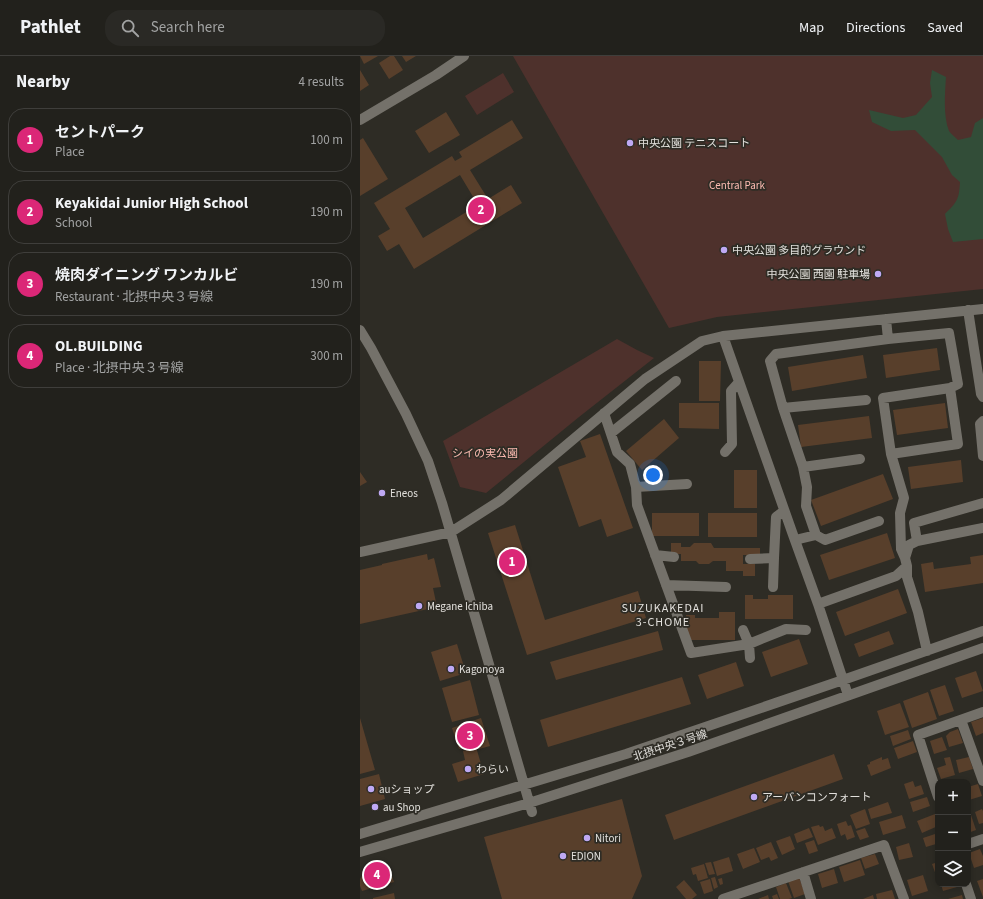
<!DOCTYPE html>
<html lang="en">
<head>
<meta charset="utf-8">
<style>
	body { margin:0; font-family:"Source Sans 3","Noto Sans JP",sans-serif; background:#2a2925; color:#f1f3f6 }
	.controls { position:absolute; right:12px; bottom:12px; display:grid; overflow:hidden; border-radius:8px; box-shadow:0 2px 10px #0003 }
	.controls button { width:36px; height:36px; display:grid; place-items:center; padding:0; border:0; border-bottom:1px solid #3f3e3b; background:#22211c; color:#f1f3f6; font:20px sans-serif }
	.you { position:absolute; left:293px; top:419px; width:14px; height:14px; margin:-10px; border:3px solid #fff; border-radius:50%; background:#1a73e8; box-shadow:0 0 0 6px #1a73e833 }
	.badge { display:grid; place-items:center; width:26px; height:26px; border-radius:50%; background:#db2777; color:#fff; font-size:13px; font-weight:700 }
	.pin { position:absolute; translate:-50% -50%; border:2px solid #fff; box-shadow:0 1px 4px #0006 }
	.list { margin:0; padding:0; list-style:none }
	h2 { display:flex; justify-content:space-between; align-items:center; height:52px; margin:0; padding:0 16px; font-size:17px }
	h2 small { font-size:13px; font-weight:400; color:#a2a3a3 }
	.list li { display:grid; grid-template-columns:26px 1fr auto; gap:12px; align-items:center; box-sizing:border-box; height:64px; margin:0 8px 8px; padding:0 8px; border:1px solid #3f3e3b; border-radius:16px }
	.list b { display:block; font-size:15px; white-space:nowrap }
	.list p { margin:0; font-size:13px; white-space:nowrap; color:#a2a3a3 }
	.list em { font-size:13px; font-style:normal; color:#a2a3a3 }
	.icon { flex:none; width:22px; height:22px; fill:none; stroke:currentColor; stroke-width:2; stroke-linecap:round; stroke-linejoin:round }
	.map { position:relative; flex:none; width:623px; height:843px; overflow:hidden }
	header { display:flex; align-items:center; gap:24px; box-sizing:border-box; height:56px; padding:0 20px; background:#22211c; border-bottom:1px solid #3f3e3b }
	header strong { font-size:19px }
	nav { display:flex; gap:22px; margin-inline-start:auto; font-size:14px }
	.search { width:280px; height:36px; background:#2a2925; display:flex; align-items:center; gap:10px; box-sizing:border-box; padding:0 14px; border-radius:16px; color:#a2a3a3; font-size:15px }
	main { display:flex }
	aside { flex:1; background:#22211c }
	.map>svg:first-child { display:block }
</style>
</head>
<body>
<header>
<strong>Pathlet</strong>
<div class="search"><svg class="icon" aria-label="search" viewBox="0 0 24 24"><circle cx="10" cy="10" r="6"/><path d="M15 15l6 6"/></svg>Search here</div>
<nav><a>Map</a><a>Directions</a><a>Saved</a></nav>
</header>
<main>
<aside>
<h2>Nearby<small>4 results</small></h2>
<ul class="list">
<li><span class="badge">1</span><div><b>セントパーク</b><p>Place</p></div><em>100 m</em></li>
<li><span class="badge">2</span><div><b>Keyakidai Junior High School</b><p>School</p></div><em>190 m</em></li>
<li><span class="badge">3</span><div><b>焼肉ダイニング ワンカルビ</b><p>Restaurant · 北摂中央３号線</p></div><em>190 m</em></li>
<li><span class="badge">4</span><div><b>OL.BUILDING</b><p>Place · 北摂中央３号線</p></div><em>300 m</em></li>
</ul>
</aside>
<div class="map">
<svg width="623" height="843" viewBox="0 0 623 843">
	<rect width="100%" height="100%" fill="#2e2c25"/>
	<path fill="#4e312c" d="M153 0H623V233L357 261 309 272Z
		M143 17 154 36 117 59 105 40Z
		M257 283 277 294 294 302 219 361 126 437 100 431 83 385Z"/>
	<path fill="#324d38" d="M572 14 586 21C585 36 583 60 589 75 591 78 595 81 598 84L611 81 615 67 623 62V183L593 186 588 173 585 158C597 146 599 144 600 126L592 119 582 101 555 74 531 75 512 66 509 54 543 62 556 59 572 41 570 27Z"/>
	<path fill="#583f2b" fill-rule="evenodd" d="M0 0H18L4 8Z
		M30 0H34L43 14 29 23 19 7Z
		M42 0H56L46 6Z
		M0 14 9 29 0 35Z
		M86 56 100 79 69 97 55 75Z
		M152 64 163 82 110 114 128 143 151 129 162 147 54 213 39 188 27 195 18 180 30 173 14 147 92 100 95 105 102 101 99 96ZM100 119 118 149 63 182 45 152Z
		M3 82 28 123 0 140V84Z
		M577 292 580 314 526 322 523 299Z
		M503 299 507 322 432 335 428 311Z
		M339 305H361L360 345H339Z
		M319 347H359V373L319 372Z
		M585 347 588 372 537 379 533 354Z
		M509 360 512 382 441 391 438 369Z
		M304 363 319 382 282 414 266 395Z
		M240 378 273 472 247 481 241 463 219 471 198 411 226 401 220 385Z
		M601 404 603 426 551 433 548 411Z
		M374 414H397V452H374Z
		M0 416 7 426 0 430Z
		M523 418 533 443 461 470 451 444Z
		M292 457H339V480H292Z
		M348 457H397V481H348Z
		M155 469 185 564 278 535 286 562 167 599 128 477Z
		M527 477 535 502 469 524 460 499Z
		M311 487H321V491H330L334 487H351L354 492H400V499H383V508H395V520H383V515H366V505H353L349 508H339L336 505H321V498H311Z
		M67 498 68 504 74 502 81 531 73 532 77 551 0 568V514L22 509V508Z
		M623 499V527L565 536 561 508 573 506 574 513 611 508 610 501Z
		M538 533 547 557 485 580 476 556Z
		M385 539H393V543H408V539H433V563H385Z
		M359 556H375V584H326V559H335V562H359Z
		M298 575 303 594 196 624 190 606Z
		M529 575 534 588 499 601 494 588Z
		M439 583 448 608 411 621 402 596Z
		M97 588 106 617 80 625 71 596Z
		M376 606 384 630 347 643 338 619Z
		M616 615 623 635 602 642 595 622Z
		M322 621 331 648 188 691 180 664Z
		M110 624 119 659 92 666 82 632Z
		M585 629 594 655 579 660 570 634Z
		M568 636 577 663 552 672 543 645Z
		M540 647 549 671 525 679 517 655Z
		M0 662 15 714 0 718Z
		M121 662 130 690 119 693 117 687 99 693 92 672Z
		M623 662V677L616 680 611 666Z
		M598 673 603 687 589 691 586 680 590 676Z
		M548 674 551 683 533 690 530 680Z
		M582 681 587 694 574 698 570 685Z
		M553 685 557 696 538 703 534 692Z
		M116 691 124 718 98 726 92 708 105 704 103 695Z
		M474 698 483 723 314 784 305 759Z
		M522 701V704L528 702 531 712 511 720 507 709 510 708V706Z
		M590 701 595 719 581 723 577 712 586 709 584 702Z
		M609 701 613 713 599 717 596 704Z
		M19 718 25 743 0 750V723Z
		M553 725 555 731 561 729 564 738 549 743 544 728Z
		M618 728 622 740 609 744 608 731Z
		M567 741 570 750 553 756 550 746Z
		M262 743 282 820 272 843H142L124 781Z
		M528 746 532 757 511 763 508 753Z
		M505 753 510 768 496 773 490 759Z
		M622 753 623 755V767L619 768 615 756Z
		M575 758 578 764V770L562 777 557 765Z
		M542 759 546 772 523 779 519 766Z
		M611 759 616 774 608 777V760Z
		M486 765 488 770 491 769 495 781 487 784 485 778 481 780 477 768Z
		M459 769 460 771 463 770 465 775 472 772 476 782 458 789 451 771Z
		M449 772 453 781 437 787 434 778Z
		M505 772 509 781 500 784 496 775Z
		M578 777V785L575 786 576 788 566 791 563 782Z
		M430 780 435 793 422 799 416 785Z
		M454 784 458 795 449 798 445 787Z
		M411 786 418 802 411 805 409 801 401 804 396 792Z
		M549 787 553 801 539 804 536 791Z
		M394 792 400 806 383 813 377 798Z
		M620 793 623 800V809L614 812 609 797Z
		M515 798 519 808 505 813 501 802Z
		M369 801 373 815 357 820 353 806Z
		M500 804 505 819 484 826 479 811Z
		M351 806 355 818 349 819 345 807Z
		M578 806V819H576L572 808Z
		M344 808 348 822 338 825 336 818 333 819 331 812Z
		M19 810 30 815 34 826 2 835 0 830V823L6 813Z
		M474 813 478 827 462 832 458 818Z
		M563 819 568 835 552 840 547 824Z
		M355 821 358 831 354 833 351 822Z
		M439 821 445 838 434 842 428 825Z
		M362 822 363 828 360 829 358 823Z
		M350 823 353 835 344 838 340 826Z
		M623 823V841L617 825Z
		M324 824 337 839 332 843H326L316 831Z
		M426 827 432 842 429 843H420L416 831Z
		M581 828H596L597 831 583 835Z
		M532 834 535 843H517L516 838Z
		M34 837 35 843H13V842Z
		M417 838 419 843H413L412 840Z
		M408 839 409 843H398Z
		M513 839 514 843H503Z
		M602 839 603 843H588Z"/>
	<g fill="none" stroke-linecap="round" stroke-linejoin="round">
		<path stroke="#74716a" stroke-width="10" d="M0 64 76 19 104 0
			M608 254 621 338 623 341
			M526 263 528 283 589 277 598 328 590 332 598 388 531 398 544 442 540 457 541 493 545 502
			M0 274 11 292 46 358 68 405 82 447 172 756
			M363 280 432 476 458 548 488 639
			M423 352 506 344
			M244 357 257 396 270 408 276 431 277 449 331 597 389 588 426 573 446 574
			M623 365 620 368 623 400
			M251 377 316 325
			M365 396 372 388 371 335 379 326
			M531 398 523 342 590 332
			M443 411 500 403
			M276 431 327 428
			M456 479 465 484 519 465
			M435 484 456 479 446 450 447 431 443 411 423 352 410 305 416 298 528 283
			M557 485 623 472
			M0 496 91 476 141 444 285 323 342 285 363 280 623 253
			M295 499 314 501
			M390 503 414 502 416 461 424 455
			M547 510V521L558 556 567 595
			M306 529 366 531
			M413 531 414 502
			M458 548 536 520 547 510 545 502 549 489 557 485 554 467 623 447
			M383 574 389 588 390 602
			M601 664 623 725
			M578 741 558 679 623 656
			M0 778 266 698 483 624 623 575
			M608 788 623 783
			M0 796 169 747 328 696 623 592
			M443 816 451 843
			M606 828 611 843
			M363 843 524 789 544 843"/>
	</g>
	<g fill="#bfa9f4" stroke="#2e2c25" stroke-width="1.5">
		<circle cx="270" cy="87" r="4"/>
		<circle cx="364" cy="194" r="4"/>
		<circle cx="518" cy="218" r="4"/>
		<circle cx="22" cy="437" r="4"/>
		<circle cx="59" cy="550" r="4"/>
		<circle cx="91" cy="613" r="4"/>
		<circle cx="108" cy="713" r="4"/>
		<circle cx="11" cy="733" r="4"/>
		<circle cx="394" cy="741" r="4"/>
		<circle cx="15" cy="751" r="4"/>
		<circle cx="227" cy="782" r="4"/>
		<circle cx="203" cy="800" r="4"/>
	</g>
	<g text-anchor="middle" stroke-width="3.5" stroke-linejoin="round" paint-order="stroke">
		<g font-size="11" fill="#e2e0dc" stroke="#2e2c25" text-anchor="start">
			<text x="278" y="91">中央公園 テニスコート</text>
			<text x="372" y="198">中央公園 多目的グラウンド</text>
			<text x="510" y="222" text-anchor="end">中央公園 西園 駐車場</text>
			<text x="30" y="441">Eneos</text>
			<text x="67" y="554">Megane Ichiba</text>
			<text x="99" y="617">Kagonoya</text>
			<text x="116" y="717">わらい</text>
			<text x="19" y="737">auショップ</text>
			<text x="402" y="745">アーバンコンフォート</text>
			<text x="23" y="755">au Shop</text>
			<text x="235" y="786">Nitori</text>
			<text x="211" y="804">EDION</text>
		</g>
		<g font-size="11" fill="#fcbbb1" stroke="#2e2c25">
			<text x="377" y="133">Central Park</text>
			<text x="125" y="401">シイの実公園</text>
		</g>
		<g font-size="11" fill="#e2e0dc" stroke="#2e2c25">
			<text transform="translate(310 689) rotate(-18)" y="4">北摂中央３号線</text>
		</g>
		<g font-size="12" letter-spacing="1" fill="#e2e0dc" stroke="#2e2c25">
			<text x="303" y="556">SUZUKAKEDAI<tspan x="303" dy="14">3-CHOME</tspan></text>
		</g>
	</g>
</svg>
<div class="controls">
<button>+</button>
<button>−</button>
<button><svg class="icon" aria-label="layers" viewBox="0 0 24 24"><path d="M12 4l9 5-9 5-9-5zM3 14l9 5 9-5"/></svg></button>
</div>
<div class="you"></div>
<div class="pin badge" style="left:152px;top:506px">1</div>
<div class="pin badge" style="left:121px;top:154px">2</div>
<div class="pin badge" style="left:110px;top:680px">3</div>
<div class="pin badge" style="left:17px;top:819px">4</div>
</div>
</main>
</body>
</html>
